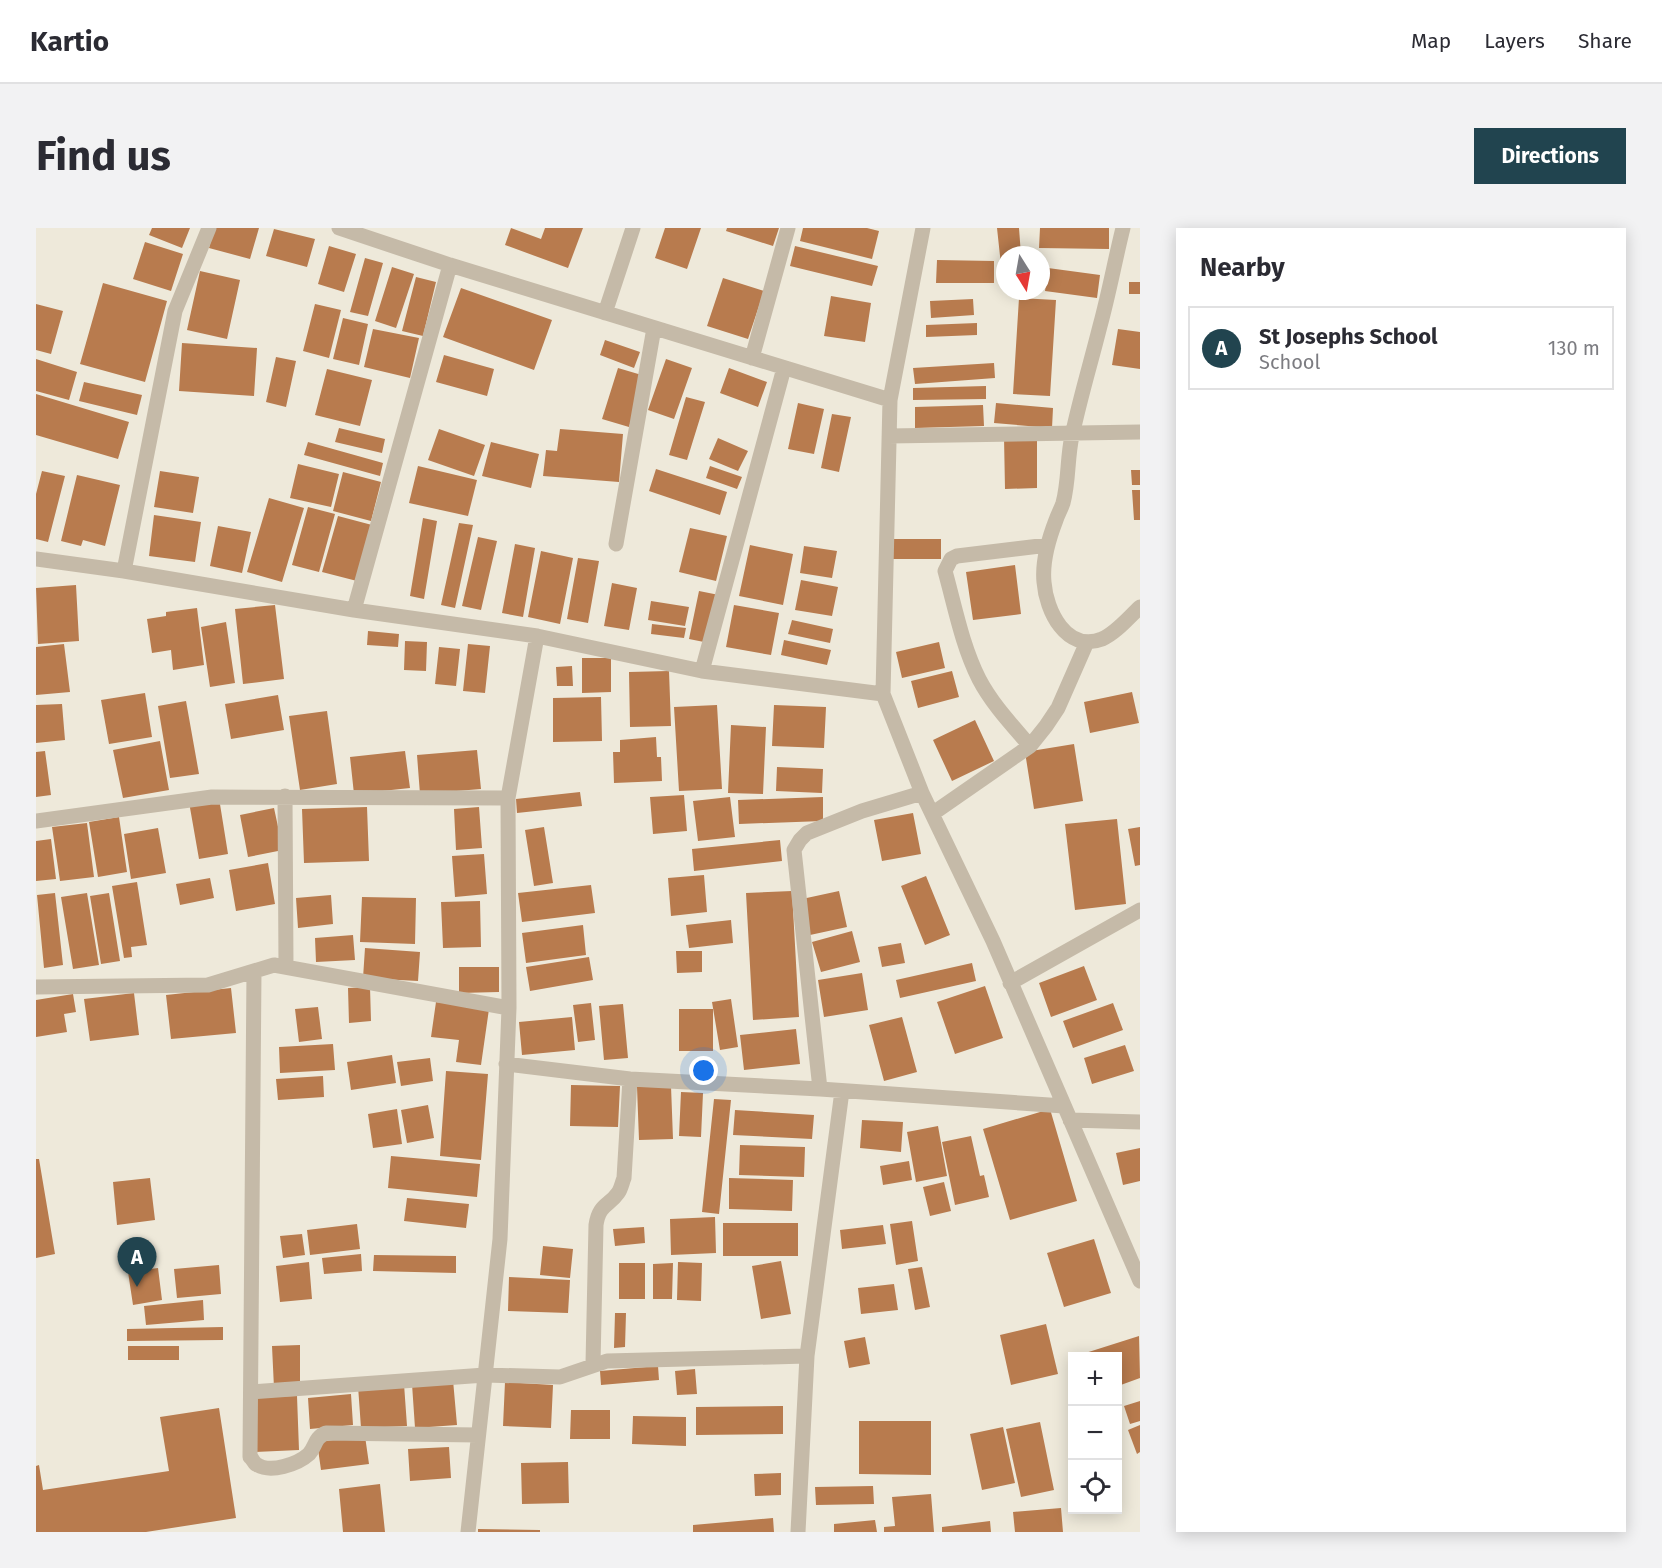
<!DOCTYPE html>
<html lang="en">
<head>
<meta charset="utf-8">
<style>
	body { margin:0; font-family:"Fira Sans",sans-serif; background:#f2f2f3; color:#2b2b33 }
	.controls { position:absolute; right:18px; bottom:18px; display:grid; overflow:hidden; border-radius:0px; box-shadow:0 3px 15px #0003 }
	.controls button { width:54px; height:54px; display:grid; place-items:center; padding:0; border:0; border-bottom:2px solid #e1e1e2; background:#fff; color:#2b2b33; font:30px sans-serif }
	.compass { position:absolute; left:960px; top:18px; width:54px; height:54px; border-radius:50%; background:#fff; box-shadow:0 3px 15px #0003; rotate:169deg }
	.you { position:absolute; left:668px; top:843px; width:21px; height:21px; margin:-15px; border:4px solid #fff; border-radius:50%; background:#1a73e8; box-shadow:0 0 0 9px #1a73e833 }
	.badge { display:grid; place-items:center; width:39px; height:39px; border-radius:50%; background:#21444f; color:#fff; font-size:20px; font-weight:700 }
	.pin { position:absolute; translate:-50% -50px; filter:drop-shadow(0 2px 3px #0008) }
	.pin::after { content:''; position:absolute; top:32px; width:21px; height:18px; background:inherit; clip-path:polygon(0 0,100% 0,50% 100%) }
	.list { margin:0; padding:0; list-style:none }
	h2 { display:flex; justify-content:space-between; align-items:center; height:78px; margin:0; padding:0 24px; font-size:26px }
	h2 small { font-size:20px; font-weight:400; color:#7c7c81 }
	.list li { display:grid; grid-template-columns:39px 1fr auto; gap:18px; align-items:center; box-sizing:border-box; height:84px; margin:0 12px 12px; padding:0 12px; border:2px solid #e1e1e2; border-radius:0px }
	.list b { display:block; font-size:22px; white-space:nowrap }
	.list p { margin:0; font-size:20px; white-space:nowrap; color:#7c7c81 }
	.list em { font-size:20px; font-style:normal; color:#7c7c81 }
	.icon { flex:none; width:33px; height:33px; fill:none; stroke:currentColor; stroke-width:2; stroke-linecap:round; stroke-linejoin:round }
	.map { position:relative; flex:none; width:1104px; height:1304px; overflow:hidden; border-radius:0px }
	header { display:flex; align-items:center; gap:36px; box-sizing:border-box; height:84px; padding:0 30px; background:#fff; border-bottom:2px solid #e1e1e2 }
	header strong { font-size:28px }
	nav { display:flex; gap:33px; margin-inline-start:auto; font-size:21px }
	.intro { display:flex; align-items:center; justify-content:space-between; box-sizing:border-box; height:144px; padding:0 36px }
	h1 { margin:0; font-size:42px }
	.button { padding:15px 27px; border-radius:0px; background:#21444f; color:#fff; font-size:21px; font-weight:700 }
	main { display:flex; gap:36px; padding:0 36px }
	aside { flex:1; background:#fff; border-radius:0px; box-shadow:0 3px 15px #0003 }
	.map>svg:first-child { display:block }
</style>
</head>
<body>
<header>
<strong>Kartio</strong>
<nav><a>Map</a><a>Layers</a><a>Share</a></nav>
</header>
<div class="intro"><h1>Find us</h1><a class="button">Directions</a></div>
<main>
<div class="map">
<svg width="1104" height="1304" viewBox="0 0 1104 1304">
	<rect width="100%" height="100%" fill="#eee9da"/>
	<path fill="#b87b4e" d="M116 0H154L146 20 113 7Z
		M178 0H223L214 31 173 20Z
		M475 0 505 11 509 0H547L532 40 469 17Z
		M629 0H665L651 41 619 30Z
		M691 0H743L737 18 690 3Z
		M767 0H831L843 3 836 31 764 13Z
		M961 0H983L985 27H969V36L965 37Z
		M1004 0H1073V21L1003 20Z
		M238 1 279 11 271 39 230 28Z
		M109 14 147 26 135 63 97 51Z
		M293 18 320 26 308 64 282 56Z
		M759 18 842 38 836 58 754 38Z
		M329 30 347 35 332 88 314 84Z
		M901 32 958 33V55H900Z
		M356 39 378 46 360 100 339 93Z
		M1012 40 1064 47 1061 70 1009 63Z
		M164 43 204 52 191 111 151 102Z
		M380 49 400 54 387 108 366 103Z
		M687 50 728 63 712 111 671 98Z
		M1093 54H1104V66H1093Z
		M67 55 131 73 109 154 44 136Z
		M425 60 516 92 498 142 407 109Z
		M795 68 835 75 829 114 788 108Z
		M983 70 1020 72 1014 168 977 166Z
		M937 71 938 87 895 90 894 73Z
		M0 76 27 83 15 126 0 122Z
		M279 76 305 82 293 130 267 123Z
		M307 90 332 96 323 137 297 131Z
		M941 95V107L890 109V97Z
		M337 101 383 110 374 150 328 139Z
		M1082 101 1104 104V141L1076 137Z
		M569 112 604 124 598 140 564 127Z
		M146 115 221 120 218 168 143 163Z
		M408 127 458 141 451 168 400 154Z
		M240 129 260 133 250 179 230 174Z
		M0 131 41 144 33 172 0 163Z
		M630 131 656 140 638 191 612 182Z
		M958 135 959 150 879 156 877 140Z
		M582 140 609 148 593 199 566 191Z
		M693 140 731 154 722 179 684 165Z
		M291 141 336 152 324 198 279 187Z
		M48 154 106 167 101 187 43 173Z
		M950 158V171L877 172V160Z
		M0 166 93 194 82 231 0 207Z
		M650 169 669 174 651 232 633 227Z
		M762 175 788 181 778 226 752 221Z
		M960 175 1017 180 1016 200 958 195Z
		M947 177 948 198 879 200V179Z
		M796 186 815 189 803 244 785 240Z
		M303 200 349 211 346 225 299 214Z
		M403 201 449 217 438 248 392 232Z
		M524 201 587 206 583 254 507 248 510 222 521 223Z
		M968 209H1001V260L969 261Z
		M682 210 712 223 702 243 673 231Z
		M272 214 347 235 344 248 268 227Z
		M455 214 503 226 495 260 446 248Z
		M262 236 303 246 295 279 254 270Z
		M382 238 441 252 432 288 373 275Z
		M674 238 706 249 701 261 670 250Z
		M620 241 691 264 684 287 613 263Z
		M1095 242H1104V257H1096Z
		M6 243 29 248 12 314 0 311V266Z
		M124 243 163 249 157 285 118 279Z
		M307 244 345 254 335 293 297 283Z
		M41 247 84 257 69 318 47 312 45 318 25 313Z
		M1096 262H1104V292H1098Z
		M233 270 268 280 246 354 211 344Z
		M272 279 299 286 283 344 256 337Z
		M118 287 165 294 159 334 113 328Z
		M302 288 336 297 321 353 286 344Z
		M387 290 401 293 388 371 374 368Z
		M423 295 437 297 419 380 405 377Z
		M182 298 215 304 206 345 174 338Z
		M654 300 691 308 680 353 643 344Z
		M442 309 461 313 445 382 426 378Z
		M854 311H905V331H855Z
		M479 316 499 320 487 389 466 385Z
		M714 317 757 326 747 377 703 368Z
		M768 318 801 323 796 350 764 345Z
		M505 323 537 330 524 396 492 389Z
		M542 330 563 333 552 395 531 391Z
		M979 337 985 386 937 392 930 344Z
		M765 352 802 359 796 388 759 382Z
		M576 355 601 360 593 402 568 398Z
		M40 357 43 413 2 416 0 360Z
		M663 363 683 367 673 415 653 411Z
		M615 373 653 379 649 398 612 392Z
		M239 377 248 451 207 456 199 381Z
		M698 377 743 385 735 427 690 419Z
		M161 380 168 437 137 442 135 422 116 425 111 391 130 388V384Z
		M756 392 797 401 794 415 752 406Z
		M190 394 199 455 174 459 165 399Z
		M616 396 650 400 648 410 615 406Z
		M332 403 363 406 362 419 331 417Z
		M748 412 795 422 791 437 745 427Z
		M369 413 391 414 390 443 368 442Z
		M903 414 909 440 866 450 860 424Z
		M28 416 34 464 0 467V419Z
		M432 416 454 418 449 465 427 463Z
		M403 419 424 421 420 458 399 456Z
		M546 430H575V464L546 465Z
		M536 438 537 458H521L520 439Z
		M633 443 635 498 594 499 593 444Z
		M916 443 923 469 882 480 875 453Z
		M1096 464 1103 495 1054 505 1048 474Z
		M109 465 116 509 73 516 65 472Z
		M242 467 248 502 195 511 189 476Z
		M565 469 566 513 517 514V470Z
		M150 473 163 546 134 550 122 478Z
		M26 476 29 512 0 515V477Z
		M681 477 686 561 643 563 638 479Z
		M738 477 790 479 788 520 736 518Z
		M291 483 301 556 264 562 253 488Z
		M939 492 958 533 916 553 897 512Z
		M695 497 730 499 727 566 692 565Z
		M620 509 621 529H625L626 553 578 555 577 524H584V512Z
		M124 513 133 562 87 570 77 522Z
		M1038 516 1047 573 998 581 989 524Z
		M441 522 445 561 384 566 381 527Z
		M9 523 15 567 0 569V524Z
		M369 523 374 560 318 566 314 529Z
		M741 539 787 541 786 565 740 563Z
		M544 564 546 578 481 585 480 571Z
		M648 567 651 603 617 606 614 569Z
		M694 569 699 609 662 613 657 573Z
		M787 569V593L703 596 702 572Z
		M183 570 192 626 163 631 153 574Z
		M331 579 333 633 268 635 266 581Z
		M443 579 446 620 420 622 418 581Z
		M238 580 247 622 212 629 204 587Z
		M877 585 885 626 846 633 838 592Z
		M83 589 91 644 62 649 53 594Z
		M1081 591 1090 676 1039 682 1029 596Z
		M51 595 58 649 24 653 16 599Z
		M508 599 517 655 498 658 489 602Z
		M1104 599V637L1099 638 1092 601Z
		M122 600 130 645 95 651 88 606Z
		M15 611 20 651 0 653V613Z
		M744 612 746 633 658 643 656 621Z
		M448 626 451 666 419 669 416 628Z
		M232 635 239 676 200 683 193 642Z
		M668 647 671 684 635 688 632 650Z
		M890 648 914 707 889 717 865 658Z
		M174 650 178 670 144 677 140 656Z
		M101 654 111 717 95 719 96 729 88 730 76 658Z
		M555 657 559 685 486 694 482 665Z
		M756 663 763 789 717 792 710 665Z
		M803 663 811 699 774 707 766 671Z
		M19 665 27 737 8 740 1 667Z
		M51 665 63 737 37 741 25 669Z
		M73 665 84 733 65 736 54 668Z
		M295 667 297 696 262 700 260 670Z
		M326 669 380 670 379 716 324 714Z
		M444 673 445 719 407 720 405 674Z
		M695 692 697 715 653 720 650 697Z
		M547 697 550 727 490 735 486 705Z
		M816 703 824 734 785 744 776 714Z
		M317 707 319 732 280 734 279 710Z
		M865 715 869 735 846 739 842 719Z
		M329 720 384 724 382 753 327 750Z
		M640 723H666V744L641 745Z
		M553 729 557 752 494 763 490 739Z
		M936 735 940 753 864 770 860 752Z
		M1048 738 1061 772 1015 789 1003 755Z
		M423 739H463V764L423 765Z
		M826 745 832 782 788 789 782 752Z
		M949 758 967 810 919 826 901 774Z
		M334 759 335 793 313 795 312 760Z
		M195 760 200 805 135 811 130 767Z
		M98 765 103 807 54 813 48 771Z
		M37 766 40 784 28 786 31 804 0 809V772Z
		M695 771 702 819 684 822 676 774Z
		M400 774 453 781 445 837 420 834 423 812 395 809Z
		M555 775 559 812 542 814 537 777Z
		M1077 775 1087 802 1037 820 1027 793Z
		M587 776 592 830 568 832 563 778Z
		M282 779 286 811 263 814 259 781Z
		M643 781H677V823H643Z
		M536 789 539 822 486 827 483 794Z
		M866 789 881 844 848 853 833 797Z
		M760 801 764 836 708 842 704 807Z
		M297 816 299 842 244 845 243 819Z
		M1089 817 1098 843 1056 856 1048 830Z
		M356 827 360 855 315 862 311 834Z
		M394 830 397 853 365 858 361 834Z
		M410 843 452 846 445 932 404 928Z
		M287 848 288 869 242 872 240 851Z
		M535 857 584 858 582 899 534 898Z
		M635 858 637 911 603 912 601 859Z
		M645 864 667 865 665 909 643 908Z
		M678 871 695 872 683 986 666 984Z
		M392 877 398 910 371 915 365 882Z
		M361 881 366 916 337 920 332 886Z
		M1014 881 1041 973 974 992 947 901Z
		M699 882 778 887 776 911 697 907Z
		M826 892 867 894 865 924 824 920Z
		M902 898 911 948 880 954 871 904Z
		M935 908 944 948 948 947 953 969 919 977 906 914Z
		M704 917 769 919 768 949 703 947Z
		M1104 920V953L1087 957 1080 925Z
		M355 928 444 936 441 969 352 960Z
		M0 931H3L19 1026 0 1030Z
		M873 933 876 952 847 957 844 938Z
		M114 950 119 992 81 997 77 954Z
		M693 950 757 952 756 983 693 981Z
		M908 954 915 983 894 988 887 959Z
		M371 970 433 976 430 1000 368 993Z
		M679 989 680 1025 635 1027 634 991Z
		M876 993 882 1033 860 1037 854 996Z
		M687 995H762V1028H687Z
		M321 996 324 1021 274 1027 271 1002Z
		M847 997 850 1016 806 1021 804 1002Z
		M608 999 609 1015 579 1018 577 1001Z
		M266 1006 269 1027 247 1030 244 1008Z
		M1058 1011 1075 1065 1028 1079 1011 1025Z
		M507 1018 537 1021 534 1050 504 1047Z
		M325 1026 326 1043 288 1046 286 1030Z
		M338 1027 420 1028V1045L337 1043Z
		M745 1033 755 1086 725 1091 716 1038Z
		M273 1034 276 1071 244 1074 240 1038Z
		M642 1034 666 1035 665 1073 641 1072Z
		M583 1035H609V1071H583Z
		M637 1035 636 1071H617V1036Z
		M183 1037 185 1066 141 1070 138 1041Z
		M886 1039 894 1079 879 1082 872 1041Z
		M122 1040 126 1072 97 1077 92 1044Z
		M473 1049 534 1052 532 1085 472 1083Z
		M858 1056 862 1082 825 1086 822 1060Z
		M167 1072 168 1092 110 1097 108 1078Z
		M579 1085H590L589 1119 578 1120Z
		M1010 1096 1022 1146 975 1157 964 1107Z
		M187 1099V1112L91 1113V1101Z
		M1103 1108 1104 1150 1082 1158V1128H1040Z
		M829 1109 834 1136 813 1140 808 1113Z
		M264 1117V1160H238L236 1118Z
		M92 1118H143V1132H92Z
		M622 1138 623 1152 565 1157 564 1143Z
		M659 1141 661 1166 641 1167 639 1143Z
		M417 1152 421 1197 379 1200 376 1156Z
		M469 1154 517 1157 515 1200 467 1198Z
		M368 1156 371 1198 325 1200 322 1158Z
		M315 1166 317 1197 274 1201 272 1170Z
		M261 1168 263 1222 219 1224 217 1169Z
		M1104 1173V1193L1094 1196 1088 1178Z
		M747 1178V1206L660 1207V1179Z
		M183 1180 200 1290 110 1304H0V1238L3 1237 7 1262 133 1243 124 1189Z
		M535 1182H574V1211H534Z
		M597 1188 650 1189V1218L596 1216Z
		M823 1193H895V1247L823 1246Z
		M1004 1194 1018 1262 985 1269 970 1201Z
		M1104 1197V1224L1101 1226 1092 1202Z
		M967 1199 979 1255 946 1262 934 1206Z
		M329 1208 333 1236 285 1242 281 1214Z
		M413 1219 415 1250 374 1253 372 1221Z
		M532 1234 533 1275 486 1276 485 1235Z
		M745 1245V1267L719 1268 718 1246Z
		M344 1256 349 1304H307L303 1261Z
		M837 1258 838 1276 780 1277 779 1259Z
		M895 1266 898 1304H848V1299L859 1298 856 1269Z
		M1025 1280 1027 1304H979L977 1284Z
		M737 1290 738 1304H657V1297Z
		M839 1292 841 1304H798V1296Z
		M954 1293 955 1304H906V1299Z
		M442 1301 504 1302V1304H442Z"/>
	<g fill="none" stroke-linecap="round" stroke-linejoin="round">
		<path stroke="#c5baa8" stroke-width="15" d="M303 0 414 37 854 172
			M887 0 854 172 847 466 886 565 957 713 1104 1053
			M1087 0C1079 32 1073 65 1064 98 1055 134 1044 170 1036 208 1031 230 1033 253 1027 275 1025 281 1022 286 1020 292 1013 310 1006 334 1008 354 1010 382 1030 425 1066 411 1080 405 1093 389 1104 379
			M569 85 597 0
			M716 130 752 0
			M853 208 1104 204
			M580 316 618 100
			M0 331 88 343 318 382 501 408 666 443 847 466
			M88 343 139 83 173 0
			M318 382 414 37
			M666 443 748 140
			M994 518C976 497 956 476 943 451 926 417 919 379 909 343L915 331 921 328 1012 317
			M249 568 250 739
			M472 570 501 408
			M896 586 994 518 1010 498 1022 480 1051 414
			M0 593 176 569 472 570 473 780 464 1011 432 1304
			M218 743 214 1229C215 1229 219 1236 220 1236 234 1246 262 1236 273 1226 280 1218 278 1210 290 1205L442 1207
			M974 755 1104 682
			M0 759 172 757 238 737 473 780
			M470 836 594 851 784 861 1028 878
			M784 861 758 622 764 612 771 605 826 583 886 565
			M1034 892 1104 894
			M557 1136 560 997C563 976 573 978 582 965 585 961 586 955 588 950L594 851
			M215 1164 449 1147 524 1149 571 1133 771 1128
			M762 1304 771 1128 806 863"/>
	</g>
</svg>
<div class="controls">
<button>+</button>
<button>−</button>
<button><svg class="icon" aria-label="locate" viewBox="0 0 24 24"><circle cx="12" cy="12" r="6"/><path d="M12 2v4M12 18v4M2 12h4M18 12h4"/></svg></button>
</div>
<svg class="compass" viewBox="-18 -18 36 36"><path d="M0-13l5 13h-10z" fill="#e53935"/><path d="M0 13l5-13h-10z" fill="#7c7c81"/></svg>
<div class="you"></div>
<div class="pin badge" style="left:101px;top:1059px">A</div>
</div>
<aside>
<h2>Nearby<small></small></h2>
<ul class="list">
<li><span class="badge">A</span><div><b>St Josephs School</b><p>School</p></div><em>130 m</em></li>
</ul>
</aside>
</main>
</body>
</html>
